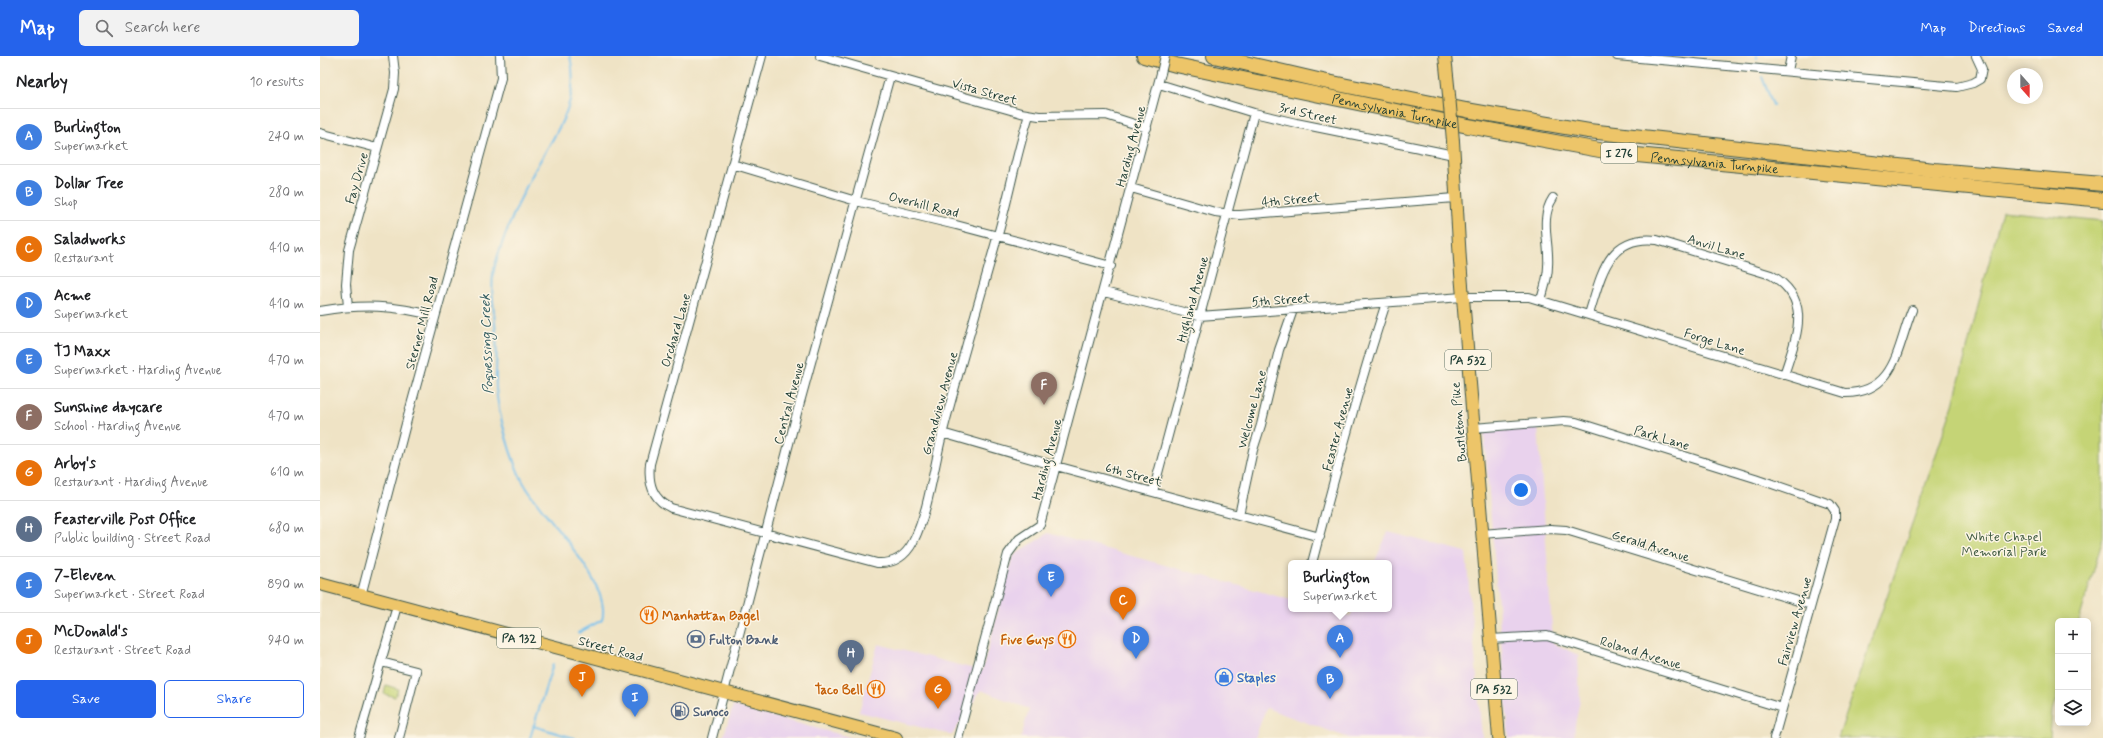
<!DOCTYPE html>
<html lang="en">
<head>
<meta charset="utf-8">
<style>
	body { margin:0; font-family:Mynerve,sans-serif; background:#f2f2f2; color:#202124 }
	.controls { position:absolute; right:12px; bottom:12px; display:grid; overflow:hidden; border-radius:6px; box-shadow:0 2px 10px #0003 }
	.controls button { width:36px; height:36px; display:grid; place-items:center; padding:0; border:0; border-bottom:1px solid #e0e0e0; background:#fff; color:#202124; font:20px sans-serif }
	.compass { position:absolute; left:1687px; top:12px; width:36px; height:36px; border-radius:50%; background:#fff; box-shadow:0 2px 10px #0003; rotate:159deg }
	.you { position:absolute; left:1201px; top:434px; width:14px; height:14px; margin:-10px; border:3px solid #fff; border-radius:50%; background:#1a73e8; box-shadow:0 0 0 6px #1a73e833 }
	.badge { display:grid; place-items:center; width:26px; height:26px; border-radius:50%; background:#2563eb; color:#fff; font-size:13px; font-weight:700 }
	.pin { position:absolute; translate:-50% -33px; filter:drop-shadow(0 1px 2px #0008) }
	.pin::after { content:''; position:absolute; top:21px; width:14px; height:12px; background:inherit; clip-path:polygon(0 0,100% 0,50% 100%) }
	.popup { position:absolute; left:968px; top:504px; width:104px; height:52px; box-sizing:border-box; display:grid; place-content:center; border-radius:6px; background:#fff; filter:drop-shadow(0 1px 3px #0005); font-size:13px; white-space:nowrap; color:#757577 }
	.popup b { font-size:15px; color:#202124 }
	.popup::after { content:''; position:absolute; left:50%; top:100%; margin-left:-8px; border:8px solid transparent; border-top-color:#fff }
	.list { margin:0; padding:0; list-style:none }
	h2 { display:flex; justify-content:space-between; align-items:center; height:52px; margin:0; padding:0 16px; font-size:17px }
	h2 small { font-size:13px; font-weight:400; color:#757577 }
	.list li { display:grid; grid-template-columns:26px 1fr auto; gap:12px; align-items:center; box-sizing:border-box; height:56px; padding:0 16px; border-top:1px solid #e0e0e0 }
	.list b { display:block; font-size:15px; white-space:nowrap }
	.list p { margin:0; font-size:13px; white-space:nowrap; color:#757577 }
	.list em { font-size:13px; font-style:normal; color:#757577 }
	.actions { display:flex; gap:8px; padding:12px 16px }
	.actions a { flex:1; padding:9px 0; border:1px solid #2563eb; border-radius:6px; text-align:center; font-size:14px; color:#2563eb }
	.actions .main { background:#2563eb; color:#fff }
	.icon { flex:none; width:22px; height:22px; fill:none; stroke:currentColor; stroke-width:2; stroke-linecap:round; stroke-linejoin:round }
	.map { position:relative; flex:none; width:1783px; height:682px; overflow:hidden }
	header { display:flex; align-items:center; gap:24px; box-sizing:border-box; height:56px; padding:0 20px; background:#2563eb; color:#fff }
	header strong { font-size:19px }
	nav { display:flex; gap:22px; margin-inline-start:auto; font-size:14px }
	.search { width:280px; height:36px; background:#f2f2f2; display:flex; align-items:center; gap:10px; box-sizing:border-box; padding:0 14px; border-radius:6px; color:#757577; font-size:15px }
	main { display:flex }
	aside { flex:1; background:#fff }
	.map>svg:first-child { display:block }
</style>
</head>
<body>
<header>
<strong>Map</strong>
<div class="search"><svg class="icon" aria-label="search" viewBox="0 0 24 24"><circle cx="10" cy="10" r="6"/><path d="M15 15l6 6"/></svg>Search here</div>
<nav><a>Map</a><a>Directions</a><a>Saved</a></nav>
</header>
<main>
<aside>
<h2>Nearby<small>10 results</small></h2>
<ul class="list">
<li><span class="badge" style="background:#3f7fe0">A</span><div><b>Burlington</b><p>Supermarket</p></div><em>240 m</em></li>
<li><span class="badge" style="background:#3f7fe0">B</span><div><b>Dollar Tree</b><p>Shop</p></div><em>280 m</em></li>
<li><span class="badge" style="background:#e8710a">C</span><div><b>Saladworks</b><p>Restaurant</p></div><em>410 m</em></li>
<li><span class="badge" style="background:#3f7fe0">D</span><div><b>Acme</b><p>Supermarket</p></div><em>410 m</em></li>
<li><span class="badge" style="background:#3f7fe0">E</span><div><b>TJ Maxx</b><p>Supermarket · Harding Avenue</p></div><em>470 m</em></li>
<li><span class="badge" style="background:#8d6e63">F</span><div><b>Sunshine daycare</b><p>School · Harding Avenue</p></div><em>470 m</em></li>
<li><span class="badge" style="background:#e8710a">G</span><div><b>Arby's</b><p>Restaurant · Harding Avenue</p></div><em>610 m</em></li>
<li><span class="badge" style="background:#5c6f8a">H</span><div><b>Feasterville Post Office</b><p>Public building · Street Road</p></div><em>680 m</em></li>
<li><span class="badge" style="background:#3f7fe0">I</span><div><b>7-Eleven</b><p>Supermarket · Street Road</p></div><em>890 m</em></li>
<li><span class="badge" style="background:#e8710a">J</span><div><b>McDonald's</b><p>Restaurant · Street Road</p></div><em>940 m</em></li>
</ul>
<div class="actions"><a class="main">Save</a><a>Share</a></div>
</aside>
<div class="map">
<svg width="1783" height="682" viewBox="0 0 1783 682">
	<rect width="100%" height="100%" fill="#fcf5e5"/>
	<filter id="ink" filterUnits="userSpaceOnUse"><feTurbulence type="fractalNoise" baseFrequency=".025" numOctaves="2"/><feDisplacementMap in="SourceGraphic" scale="8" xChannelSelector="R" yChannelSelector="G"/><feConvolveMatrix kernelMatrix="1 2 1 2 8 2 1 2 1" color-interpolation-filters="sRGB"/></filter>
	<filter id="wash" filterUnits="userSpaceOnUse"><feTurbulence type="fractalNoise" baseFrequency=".012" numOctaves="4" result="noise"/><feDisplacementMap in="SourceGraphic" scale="16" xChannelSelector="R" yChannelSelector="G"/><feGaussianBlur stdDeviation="0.9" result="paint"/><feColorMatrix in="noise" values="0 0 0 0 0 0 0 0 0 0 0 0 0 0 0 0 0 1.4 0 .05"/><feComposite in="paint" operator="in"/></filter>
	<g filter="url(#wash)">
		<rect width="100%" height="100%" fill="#efe3c5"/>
		<path fill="#e9d2ed" d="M1218 370 1233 587 1258 599 1260 643 1255 669 1254 682H1189L1164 376Z
			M1068 476 1146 496 1162 682H1029L946 652 935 682H701L709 653 661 634 632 679 539 656 558 588 662 615 693 500 728 477 971 544V553H1004L1030 560 1034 553H1069V507H1054Z
			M413 650 533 682H403Z"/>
		<path fill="#c5d476" stroke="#728855" d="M1682 155 1783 165V482L1759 565H1738V636L1732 655 1730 682H1518L1633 349Z
			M66 629 78 633 75 641 64 638Z"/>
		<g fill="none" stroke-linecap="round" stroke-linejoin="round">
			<path stroke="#72bfec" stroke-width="2" d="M250 0C260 43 240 71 220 105 203 134 184 178 175 209 169 229 175 259 176 280 178 297 175 314 176 332 178 357 191 404 203 426 221 459 293 526 282 564L258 577
				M1437 0V2
				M1442 21 1453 49
				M213 670 254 682
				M210 682 233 608"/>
		</g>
	</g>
	<g filter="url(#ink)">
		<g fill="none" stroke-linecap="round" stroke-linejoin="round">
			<defs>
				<path id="minor" d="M442 0 330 408C328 427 332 443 351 452L557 507C574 508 585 501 593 486 609 455 614 409 623 375 640 310 659 246 677 182 689 141 696 99 709 59
					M500 0 701 57 719 60 786 59 827 72
					M1297 0 1637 31 1653 27 1660 23 1662 13 1656 0
					M1468 15 1471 0
					M839 28 934 57 976 67 1134 99
					M0 77 57 92
					M412 108 536 145 636 169 791 210
					M811 132 895 156 920 159 1135 142
					M784 236 879 260 1143 241H1209L1525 337C1576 337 1577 291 1592 254
					M1221 244C1224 233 1228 222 1228 210 1230 187 1219 163 1233 142
					M28 251 26 228 29 194 74 33 75 17 73 0
					M0 255C42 248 74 249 115 260
					M1269 258C1281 221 1287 178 1337 184L1451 219C1494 244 1476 281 1464 319
					M1153 372 1244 365 1256 366 1435 422 1510 448 1515 455V463L1454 682
					M622 377 736 410 1000 481
					M833 436 934 57
					M919 459 933 394 941 369 959 294 973 254
					M1161 478 1230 473 1246 474 1491 549
					M992 507C1015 420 1038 332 1066 247
					M41 540 88 360 181 22 180 0
					M1170 583 1227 580 1462 652
					M61 606 96 615 79 682
					M39 682 77 550
					M392 682 477 357 570 20
					M638 682 688 498 699 483 720 469 841 17"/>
				<path id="primary" d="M1125 0 1129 39
					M1133 85 1140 205 1179 682
					M0 528 576 682"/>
				<g id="motorway">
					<path id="s1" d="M824 0 856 9 1148 70 1296 97 1783 144"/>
					<path d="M894 0 998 24 1146 54 1269 75 1614 114 1783 128"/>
				</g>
			</defs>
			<use href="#minor" stroke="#3e564a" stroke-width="10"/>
			<use href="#primary" stroke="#3e564a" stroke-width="14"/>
			<use href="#motorway" stroke="#3e564a" stroke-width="16"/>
			<use href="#minor" stroke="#fff" stroke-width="8"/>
			<use href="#primary" stroke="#edc569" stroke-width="12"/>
			<use href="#motorway" stroke="#edc569" stroke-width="14"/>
			<defs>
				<path id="minor-bridge" d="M841 17 845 0"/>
				<path id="primary-bridge" d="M1129 39 1133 85"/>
			</defs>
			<use href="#minor-bridge" stroke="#3e564a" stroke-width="10" stroke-linecap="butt"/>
			<use href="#primary-bridge" stroke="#3e564a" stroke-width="14" stroke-linecap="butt"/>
			<use href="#minor-bridge" stroke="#fff" stroke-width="8"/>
			<use href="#primary-bridge" stroke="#edc569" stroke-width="12"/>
		</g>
	</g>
	<defs>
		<symbol id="restaurant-ring" viewBox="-11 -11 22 22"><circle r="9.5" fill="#fcf5e5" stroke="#e8710a" stroke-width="1.5"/><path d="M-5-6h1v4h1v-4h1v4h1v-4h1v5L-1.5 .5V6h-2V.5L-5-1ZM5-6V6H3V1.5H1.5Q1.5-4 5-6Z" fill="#e8710a"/></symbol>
		<symbol id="bank-ring" viewBox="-11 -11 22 22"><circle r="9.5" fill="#fcf5e5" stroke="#5c6f8a" stroke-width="1.5"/><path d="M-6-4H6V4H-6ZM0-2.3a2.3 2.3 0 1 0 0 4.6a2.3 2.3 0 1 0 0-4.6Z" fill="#5c6f8a"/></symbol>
		<symbol id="shop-ring" viewBox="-11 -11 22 22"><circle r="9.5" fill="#fcf5e5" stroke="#3f7fe0" stroke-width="1.5"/><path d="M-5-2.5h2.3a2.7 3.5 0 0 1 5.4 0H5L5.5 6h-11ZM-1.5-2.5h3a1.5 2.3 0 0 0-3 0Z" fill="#3f7fe0"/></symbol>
		<symbol id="fuel-ring" viewBox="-11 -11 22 22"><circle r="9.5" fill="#fcf5e5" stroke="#5c6f8a" stroke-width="1.5"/><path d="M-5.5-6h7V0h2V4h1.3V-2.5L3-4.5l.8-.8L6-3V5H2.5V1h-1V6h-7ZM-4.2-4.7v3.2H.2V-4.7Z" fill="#5c6f8a"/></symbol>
	</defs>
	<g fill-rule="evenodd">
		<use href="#restaurant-ring" x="319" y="549" width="20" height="20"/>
		<use href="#bank-ring" x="366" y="573" width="20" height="20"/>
		<use href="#restaurant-ring" x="737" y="573" width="20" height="20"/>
		<use href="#shop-ring" x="894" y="611" width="20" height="20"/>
		<use href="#restaurant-ring" x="546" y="623" width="20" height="20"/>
		<use href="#fuel-ring" x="350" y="645" width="20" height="20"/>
	</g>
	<g text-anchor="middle" stroke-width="3" stroke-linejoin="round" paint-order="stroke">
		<g fill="#fcf5e5" stroke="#617469" stroke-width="1">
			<rect x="1281" y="87" width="36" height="20" rx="3"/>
			<rect x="1125" y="294" width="46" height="20" rx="3"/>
			<rect x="177" y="572" width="44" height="20" rx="3"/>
			<rect x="1151" y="623" width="46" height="20" rx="3"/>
		</g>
		<g font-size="12" font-weight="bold" fill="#1f3d34">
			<text x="1299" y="101">I 276</text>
			<text x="1148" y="308">PA 532</text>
			<text x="199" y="586">PA 132</text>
			<text x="1174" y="637">PA 532</text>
		</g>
		<g font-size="13" fill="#1f3d34" stroke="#fcf5e5">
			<text transform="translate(665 35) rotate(16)" y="5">Vista Street</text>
			<text dy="5" stroke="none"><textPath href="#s1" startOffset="257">Pennsylvania Turnpike</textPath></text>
			<text transform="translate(988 57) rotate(13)" y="5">3rd Street</text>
			<text transform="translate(810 90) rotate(-75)" y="5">Harding Avenue</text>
			<text dy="5" stroke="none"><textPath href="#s1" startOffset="581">Pennsylvania Turnpike</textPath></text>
			<text transform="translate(36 122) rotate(-74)" y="5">Fay Drive</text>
			<text transform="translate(971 143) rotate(-5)" y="5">4th Street</text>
			<text transform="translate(604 148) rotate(14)" y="5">Overhill Road</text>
			<text transform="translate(1397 190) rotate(17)" y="5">Anvil Lane</text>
			<text transform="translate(872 243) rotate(-75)" y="5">Highland Avenue</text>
			<text transform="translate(961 243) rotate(-4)" y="5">5th Street</text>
			<text transform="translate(101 267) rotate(-75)" y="5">Sterner Mill Road</text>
			<text transform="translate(355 274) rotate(-74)" y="5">Orchard Lane</text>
			<text transform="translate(1395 285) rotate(17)" y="5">Forge Lane</text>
			<text transform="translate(468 347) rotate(-75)" y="5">Central Avenue</text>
			<text transform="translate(619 347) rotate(-75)" y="5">Grandview Avenue</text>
			<text transform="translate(931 353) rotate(-75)" y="5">Welcome Lane</text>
			<text transform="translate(1138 366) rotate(-95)" y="5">Bustleton Pike</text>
			<text transform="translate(1017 373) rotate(-75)" y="5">Feaster Avenue</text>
			<text transform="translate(1342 381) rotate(17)" y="5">Park Lane</text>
			<text transform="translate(726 403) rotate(-75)" y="5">Harding Avenue</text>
			<text transform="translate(814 418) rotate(15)" y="5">6th Street</text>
			<text transform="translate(1331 489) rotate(17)" y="5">Gerald Avenue</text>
			<text transform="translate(1474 565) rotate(-74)" y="5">Fairview Avenue</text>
			<text transform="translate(291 592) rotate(15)" y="5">Street Road</text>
			<text transform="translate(1321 596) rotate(17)" y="5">Roland Avenue</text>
		</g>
		<g font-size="13" fill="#405b41" stroke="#fcf5e5">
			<text x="1684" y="485">White Chapel<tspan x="1684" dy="15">Memorial Park</tspan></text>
		</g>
		<g font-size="13" font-weight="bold" fill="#c56008" stroke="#fcf5e5" text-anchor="end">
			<text x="342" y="564" text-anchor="start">Manhattan Bagel</text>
			<text x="734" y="588">Five Guys</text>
			<text x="543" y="638">Taco Bell</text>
		</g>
		<g font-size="13" font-weight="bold" fill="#4e5e75" stroke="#fcf5e5" text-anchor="start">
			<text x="389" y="588">Fulton Bank</text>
			<text x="373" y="660">Sunoco</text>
		</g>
		<g font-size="13" font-weight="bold" fill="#366cbe" stroke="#fcf5e5" text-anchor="start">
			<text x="917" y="626">Staples</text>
		</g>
		<g font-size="14" font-style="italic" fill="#345e62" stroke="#fcf5e5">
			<text transform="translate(166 288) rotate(-92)" y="5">Poquessing Creek</text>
		</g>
	</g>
</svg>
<div class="controls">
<button>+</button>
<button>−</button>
<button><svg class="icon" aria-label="layers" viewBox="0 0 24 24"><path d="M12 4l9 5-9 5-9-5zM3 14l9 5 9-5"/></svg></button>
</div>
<svg class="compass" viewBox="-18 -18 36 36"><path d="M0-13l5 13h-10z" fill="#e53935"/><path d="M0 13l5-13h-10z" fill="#757577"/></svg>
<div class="you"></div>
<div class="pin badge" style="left:1020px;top:602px;background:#3f7fe0">A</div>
<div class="popup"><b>Burlington</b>Supermarket</div>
<div class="pin badge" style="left:1010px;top:643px;background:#3f7fe0">B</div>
<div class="pin badge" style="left:803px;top:564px;background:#e8710a">C</div>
<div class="pin badge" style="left:816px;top:603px;background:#3f7fe0">D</div>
<div class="pin badge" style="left:731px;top:541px;background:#3f7fe0">E</div>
<div class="pin badge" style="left:724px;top:349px;background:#8d6e63">F</div>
<div class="pin badge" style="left:618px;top:653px;background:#e8710a">G</div>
<div class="pin badge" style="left:531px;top:617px;background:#5c6f8a">H</div>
<div class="pin badge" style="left:315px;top:661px;background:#3f7fe0">I</div>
<div class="pin badge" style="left:262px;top:641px;background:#e8710a">J</div>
</div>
</main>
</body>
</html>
